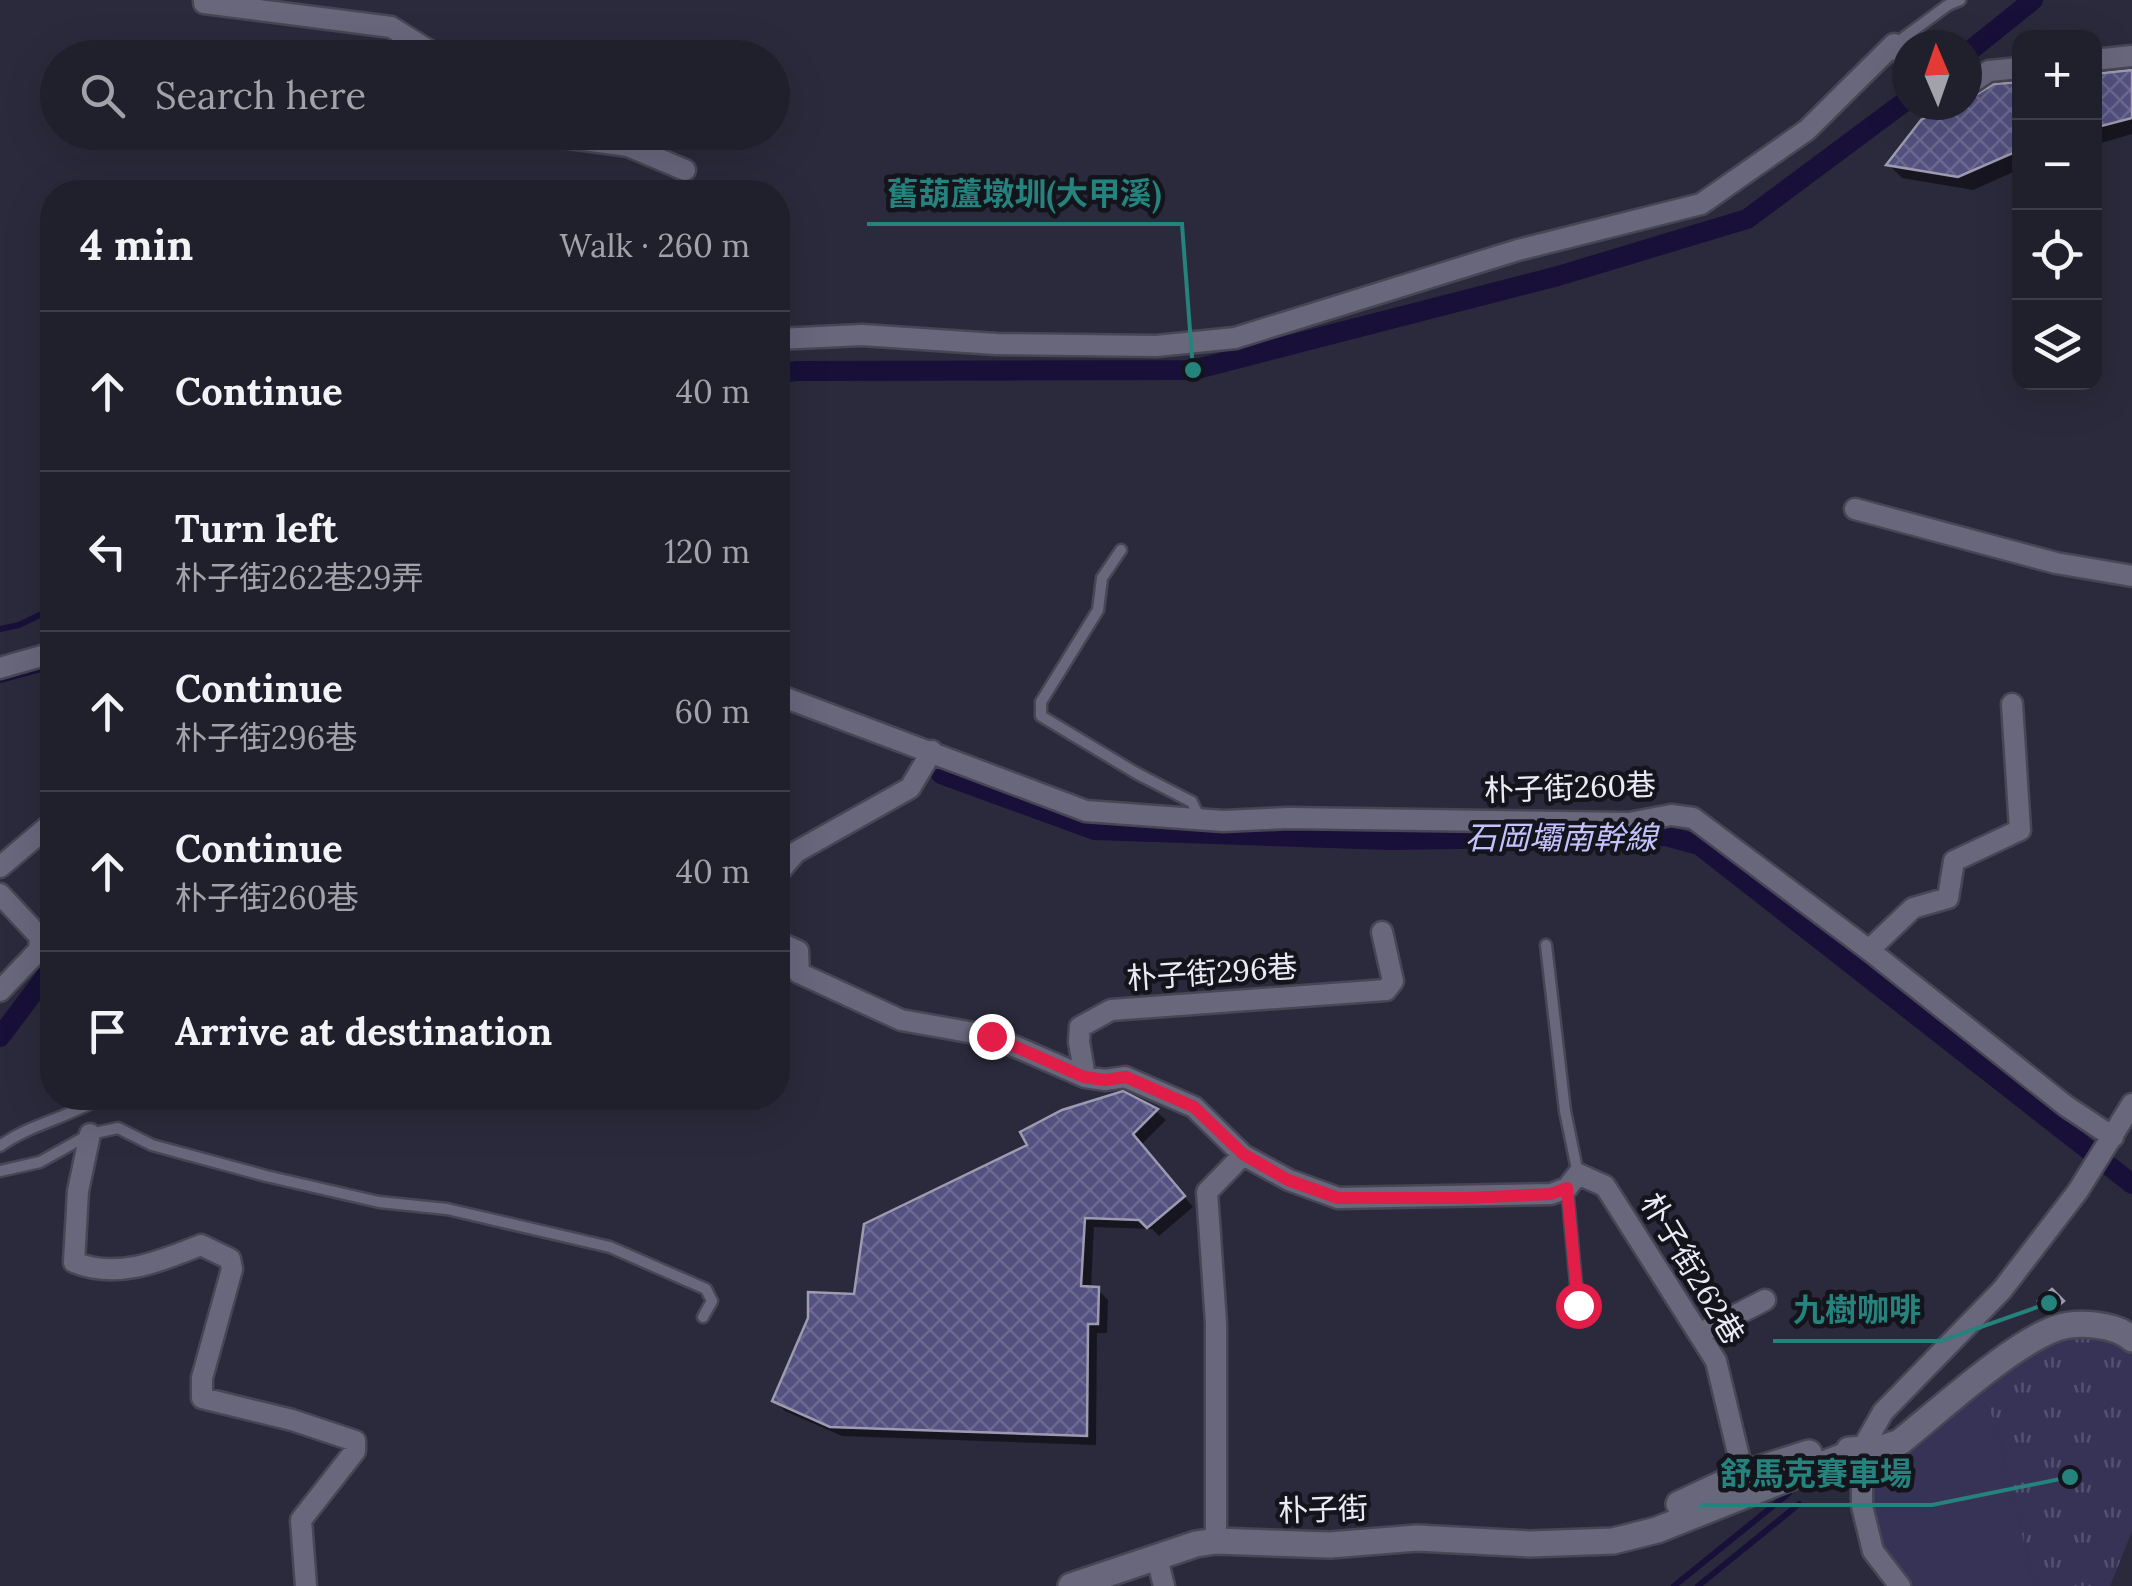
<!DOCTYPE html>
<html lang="en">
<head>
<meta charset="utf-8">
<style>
	body { margin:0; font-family:Lora,"Noto Sans TC",serif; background:#282835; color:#f1f3f6 }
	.controls { position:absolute; right:30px; top:30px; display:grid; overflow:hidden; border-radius:20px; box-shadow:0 10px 40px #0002 }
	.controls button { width:90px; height:90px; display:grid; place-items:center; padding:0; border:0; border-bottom:2px solid #3d3e49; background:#20202d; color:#f1f3f6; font:50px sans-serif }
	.compass { position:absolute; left:1892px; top:30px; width:90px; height:90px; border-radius:50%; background:#20202d; box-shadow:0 10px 40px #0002; rotate:358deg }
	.stop { position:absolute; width:30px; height:30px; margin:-22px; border:8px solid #e11d48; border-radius:50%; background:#fff }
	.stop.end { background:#e11d48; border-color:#fff; box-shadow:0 2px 10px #0008 }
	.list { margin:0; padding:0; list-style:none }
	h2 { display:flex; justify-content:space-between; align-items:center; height:130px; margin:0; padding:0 40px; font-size:42px }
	h2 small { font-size:32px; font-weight:400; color:#a2a3aa }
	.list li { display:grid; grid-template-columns:65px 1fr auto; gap:30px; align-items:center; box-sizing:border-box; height:160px; padding:0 40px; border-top:2px solid #3d3e49 }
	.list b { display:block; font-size:38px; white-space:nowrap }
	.list p { margin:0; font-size:32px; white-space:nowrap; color:#a2a3aa }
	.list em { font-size:32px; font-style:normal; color:#a2a3aa }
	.icon { flex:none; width:55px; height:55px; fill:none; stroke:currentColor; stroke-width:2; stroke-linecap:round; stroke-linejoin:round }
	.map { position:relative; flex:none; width:2132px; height:1586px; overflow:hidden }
	.search { position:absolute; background:#20202d; box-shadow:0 10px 40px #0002; left:40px; top:40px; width:750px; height:110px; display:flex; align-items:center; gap:25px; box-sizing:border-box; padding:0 35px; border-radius:55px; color:#a2a3aa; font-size:38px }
	.panel { position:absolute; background:#20202d; box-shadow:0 10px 40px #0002; left:40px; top:180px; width:750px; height:930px; border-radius:40px }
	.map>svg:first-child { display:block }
</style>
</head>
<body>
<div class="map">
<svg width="2132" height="1586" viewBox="0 0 2132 1586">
	<defs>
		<pattern id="park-tufts" width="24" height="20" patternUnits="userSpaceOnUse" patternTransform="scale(2.5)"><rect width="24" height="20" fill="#373357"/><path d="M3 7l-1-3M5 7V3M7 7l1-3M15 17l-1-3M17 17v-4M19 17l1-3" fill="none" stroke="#545170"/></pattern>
		<pattern id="building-cross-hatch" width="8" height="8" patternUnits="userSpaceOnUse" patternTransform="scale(2.5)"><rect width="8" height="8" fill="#54507f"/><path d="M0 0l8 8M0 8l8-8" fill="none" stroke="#6d6992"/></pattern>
	</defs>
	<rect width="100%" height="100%" fill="#2b2a3c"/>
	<path fill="#373357" d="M1977 1393 1996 1422 2034 1586H1908L1877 1547 1868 1474 1905 1451Z"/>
	<path fill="url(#park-tufts)" d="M2097 1334 2132 1349V1531L2110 1586H2034L1996 1422 1977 1393 2049 1340Z"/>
	<path fill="#0007" d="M2132 72V134L2094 145V76Z
		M2020 84V169L1973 190 1902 178 1889 165 1951 105H1967V102Z
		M1156 1111 1166 1120 1141 1145 1193 1207 1159 1236 1152 1229 1094 1227 1091 1289 1098 1290 1108 1300 1107 1333H1097L1096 1445 842 1436 785 1411 775 1401 856 1296Z"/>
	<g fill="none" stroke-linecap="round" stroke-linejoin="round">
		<path stroke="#181038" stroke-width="6" d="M0 629 19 625 52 609
			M0 680 52 666
			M1674 1586 1789 1493
			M1698 1586 1799 1504"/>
		<path stroke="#181038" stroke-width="20" d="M1967 53 2033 0
			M778 374 796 371 1193 370 1558 276 1747 219 1907 100
			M941 774 1095 830 1390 840 1666 836 1699 845 2132 1184
			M0 1037 52 968"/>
	</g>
	<path fill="url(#building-cross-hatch)" stroke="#9c9bb1" stroke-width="2.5" d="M2132 70V118L2094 128V74Z
		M2020 82V150L1958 177 1886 165 1921 120 1946 105H1967V100L1994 84Z
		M1123 1091 1158 1109 1133 1134 1185 1196 1147 1228 1139 1220 1085 1218 1081 1286 1099 1287 1098 1324H1088L1087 1436 830 1427 772 1401 808 1318V1292L854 1294 864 1224 1027 1145 1020 1132 1062 1110Z
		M2052 1289 2064 1301 2050 1313 2038 1301Z"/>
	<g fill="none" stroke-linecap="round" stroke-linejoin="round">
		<defs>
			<path id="service" d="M1895 44 1948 5 1960 0
				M1121 550 1102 578 1098 610 1041 702V716L1136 773 1192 802 1199 817
				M1546 945 1565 1111 1578 1174
				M0 1146C30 1124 68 1118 100 1098
				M0 1171 40 1162 90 1134 118 1128 152 1145 266 1176 379 1202 447 1209 610 1247 706 1289 712 1301 703 1317
				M1567 1188 1578 1305"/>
			<path id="minor" d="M204 0V3L391 27 441 58
				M2094 60 2132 56
				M1967 86 1989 71 2020 68
				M561 132 570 138 628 146 685 170
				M778 339 862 335 996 344 1156 346 1235 338 1518 250 1701 204 1807 130 1894 44 1907 61
				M1855 509 2056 563 2132 576
				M0 668 52 653
				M778 695 1086 811 1223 821 1289 818 1629 823 1671 815 1693 818 1869 950 2066 1106 2113 1137
				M0 867 52 823
				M778 873 796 852 910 788 932 751
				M0 894 40 937 39 950 0 991
				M778 942 798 951 799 973 901 1020 991 1036 1085 1077
				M1869 950 1913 908 1948 898 1954 861 2020 830 2012 704
				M90 1134 78 1191 74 1262C117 1280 161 1261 201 1245L230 1259 232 1269 202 1378V1398L292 1420 355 1441V1451L301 1520 306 1586
				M1243 1155 1289 1180 1338 1198 1551 1194 1567 1188 1578 1174 1605 1186 1716 1361 1743 1474
				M1701 1333 1765 1300
				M1216 1541V1323L1207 1192 1243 1155 1194 1107 1125 1077 1105 1080 1085 1077 1079 1042 1080 1027 1111 1010 1386 990 1393 981 1382 932
				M1157 1558 1164 1586
				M1900 1586 1873 1551 1862 1506V1449L1883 1412 2002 1290 2078 1191 2132 1104"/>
			<path id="tertiary" d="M1849 1450 1882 1448 1900 1442C1940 1410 2011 1344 2057 1328 2078 1321 2116 1324 2132 1339
				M1679 1504 1743 1474 1809 1453
				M1071 1586 1196 1544 1216 1541 1330 1545 1417 1538 1530 1544 1613 1541 1657 1530 1862 1449"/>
		</defs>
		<use href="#service" stroke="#484655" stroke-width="15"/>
		<use href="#minor" stroke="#484655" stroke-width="25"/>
		<use href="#tertiary" stroke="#484655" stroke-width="30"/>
		<use href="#service" stroke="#68677c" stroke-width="10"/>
		<use href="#minor" stroke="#68677c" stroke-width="20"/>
		<use href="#tertiary" stroke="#68677c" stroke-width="25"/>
	</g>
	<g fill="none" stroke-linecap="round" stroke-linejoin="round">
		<path stroke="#e11d48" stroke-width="12" d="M991 1036 1084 1077 1105 1080 1126 1077 1194 1107 1243 1154 1288 1180 1338 1198H1466L1551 1194 1567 1188 1578 1305"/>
	</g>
	<g text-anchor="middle" stroke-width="9" stroke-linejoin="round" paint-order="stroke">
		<g font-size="30" fill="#ebebf7" stroke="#14141c">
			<text transform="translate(1570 788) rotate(-2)" y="10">朴子街260巷</text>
			<text transform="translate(1212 973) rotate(-4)" y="10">朴子街296巷</text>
			<text transform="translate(1692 1269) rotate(59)" y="10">朴子街262巷</text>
			<text transform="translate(1323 1510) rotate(-2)" y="10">朴子街</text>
		</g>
		<g font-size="32" font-style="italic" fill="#c5c1fd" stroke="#14141c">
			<text x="1561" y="849">石岡壩南幹線</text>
		</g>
	</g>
	<path fill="none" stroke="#25827c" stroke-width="4" d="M1193 370L1182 224H867M2049 1303L1941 1341H1773M2070 1477L1932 1505H1700"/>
	<g fill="#25827c" stroke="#14141c" stroke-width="4">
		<circle cx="1193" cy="370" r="10"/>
		<circle cx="2049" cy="1303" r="10"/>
		<circle cx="2070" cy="1477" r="10"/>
	</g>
	<g font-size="32" text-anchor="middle" font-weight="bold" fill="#25827c" stroke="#14141c" stroke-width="9" stroke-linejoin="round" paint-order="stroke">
		<text x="1024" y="205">舊葫蘆墩圳(大甲溪)</text>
		<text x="1857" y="1321">九樹咖啡</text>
		<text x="1816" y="1485">舒馬克賽車場</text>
	</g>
</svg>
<div class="controls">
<button>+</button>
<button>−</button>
<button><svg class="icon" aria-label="locate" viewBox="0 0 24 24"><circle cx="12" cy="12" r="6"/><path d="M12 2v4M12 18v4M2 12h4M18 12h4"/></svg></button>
<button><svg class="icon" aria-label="layers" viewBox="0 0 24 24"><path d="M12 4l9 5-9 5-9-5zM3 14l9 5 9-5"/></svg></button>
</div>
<svg class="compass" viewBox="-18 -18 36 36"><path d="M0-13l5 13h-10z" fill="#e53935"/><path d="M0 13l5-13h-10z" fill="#a2a3aa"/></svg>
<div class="stop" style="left:1578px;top:1305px"></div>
<div class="stop end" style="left:991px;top:1036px"></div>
<div class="search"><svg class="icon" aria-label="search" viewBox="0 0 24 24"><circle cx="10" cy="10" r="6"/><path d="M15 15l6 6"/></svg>Search here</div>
<section class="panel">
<h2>4 min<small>Walk · 260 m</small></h2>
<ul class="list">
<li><svg class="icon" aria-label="ahead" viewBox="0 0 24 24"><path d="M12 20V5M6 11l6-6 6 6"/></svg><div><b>Continue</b></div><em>40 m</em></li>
<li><svg class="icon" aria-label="left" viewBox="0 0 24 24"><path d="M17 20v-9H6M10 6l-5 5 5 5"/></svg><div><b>Turn left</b><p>朴子街262巷29弄</p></div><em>120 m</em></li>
<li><svg class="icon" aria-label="ahead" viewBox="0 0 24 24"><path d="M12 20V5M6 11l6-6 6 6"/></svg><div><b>Continue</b><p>朴子街296巷</p></div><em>60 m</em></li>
<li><svg class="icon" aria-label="ahead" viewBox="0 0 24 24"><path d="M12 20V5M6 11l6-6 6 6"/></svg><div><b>Continue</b><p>朴子街260巷</p></div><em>40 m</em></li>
<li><svg class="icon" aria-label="arrive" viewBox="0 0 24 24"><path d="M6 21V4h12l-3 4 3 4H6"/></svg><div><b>Arrive at destination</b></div></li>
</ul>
</section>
</div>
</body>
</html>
